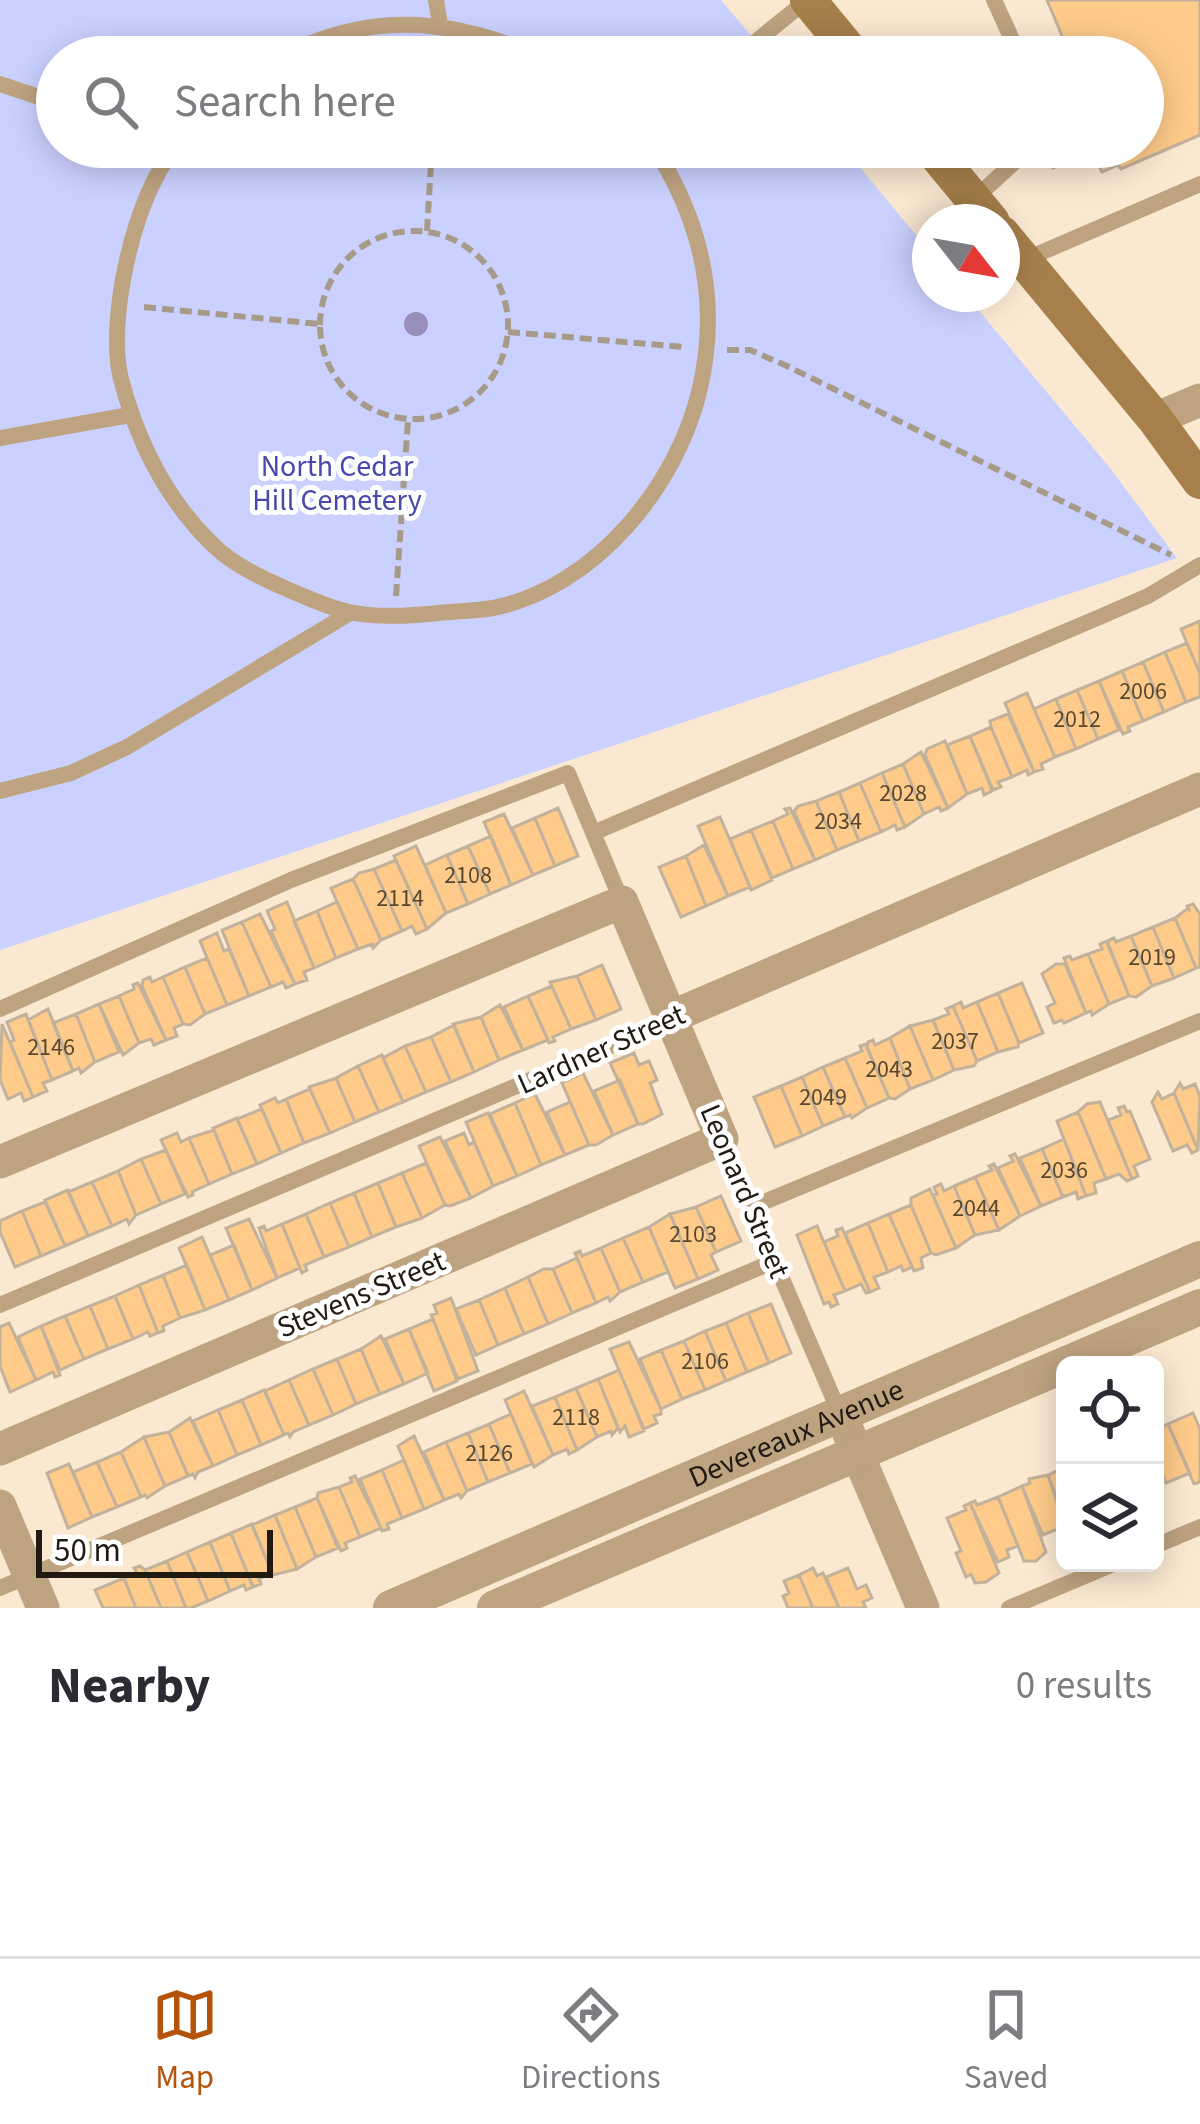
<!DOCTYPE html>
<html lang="en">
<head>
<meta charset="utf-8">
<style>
	body { margin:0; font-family:"Source Sans 3",sans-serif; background:#f7f7f7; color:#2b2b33 }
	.controls { position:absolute; right:36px; bottom:36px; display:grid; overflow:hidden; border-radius:18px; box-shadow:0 6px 30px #0003 }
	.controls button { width:108px; height:108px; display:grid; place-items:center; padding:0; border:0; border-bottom:3px solid #e1e1e2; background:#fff; color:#2b2b33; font:60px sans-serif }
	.compass { position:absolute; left:912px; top:204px; width:108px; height:108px; border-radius:50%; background:#fff; box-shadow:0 6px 30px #0003; rotate:121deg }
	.scale { position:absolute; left:36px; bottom:30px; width:237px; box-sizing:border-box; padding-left:12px; border:6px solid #211a12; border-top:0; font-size:33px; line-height:42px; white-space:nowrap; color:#211a12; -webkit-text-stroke:9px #fff; paint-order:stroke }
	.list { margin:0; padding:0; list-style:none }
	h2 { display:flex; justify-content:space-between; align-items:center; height:156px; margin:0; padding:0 48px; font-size:51px }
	h2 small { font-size:39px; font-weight:400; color:#7c7c81 }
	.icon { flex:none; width:66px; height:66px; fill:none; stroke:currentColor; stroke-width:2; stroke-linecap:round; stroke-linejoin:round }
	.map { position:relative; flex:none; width:1200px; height:1608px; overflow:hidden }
	.search { position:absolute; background:#fff; box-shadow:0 6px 30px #0003; left:36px; right:36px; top:36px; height:132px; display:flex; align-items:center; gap:30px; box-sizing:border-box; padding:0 42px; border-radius:66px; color:#7c7c81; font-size:45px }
	.sheet { height:348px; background:#fff }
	nav { display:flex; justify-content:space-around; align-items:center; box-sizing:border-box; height:168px; border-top:3px solid #e1e1e2; background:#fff; font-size:33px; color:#7c7c81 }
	nav a { display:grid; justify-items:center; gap:6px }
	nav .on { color:#b45309 }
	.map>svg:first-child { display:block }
</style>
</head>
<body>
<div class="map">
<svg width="1200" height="1608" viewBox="0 0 1200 1608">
	<rect width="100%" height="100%" fill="#fae8d1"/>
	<path fill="#cbd1ff" d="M0 0H721L769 57H57V147H843L930 252V294H965L1110 468 1177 558 0 950Z"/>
	<path fill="#fecb8a" stroke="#c2b19b" stroke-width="3" d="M1047 0H1200V135L1121 169 1118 165 1102 172 1092 151 1053 168 1044 147H1143V57H1055L1048 42 1062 36Z
		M1200 621V674L1181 629Z
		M1187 643 1200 674V697L1186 702 1165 652Z
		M1165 652 1186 702 1164 712 1143 662Z
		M1143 662 1164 712 1143 721 1122 671Z
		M1122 671 1143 721 1128 727 1130 731 1123 734 1099 681Z
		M1099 681 1119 730 1098 739 1077 690Z
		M1077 690 1098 739 1076 749 1056 699Z
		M1027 693 1055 757 1041 764 1043 769 1034 772 1005 703Z
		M1056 699 1076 749 1055 757 1034 709Z
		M1008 714 1034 772 1028 775 1027 770 1012 777 991 727 990 721Z
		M991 727 1012 777 998 782 1001 787 993 790 970 736Z
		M970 736 990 785 992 791 984 795 982 788 967 794 947 745Z
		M945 741 967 794 948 808 925 755 927 749Z
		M921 752 948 808 941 811 939 807 924 814 903 764Z
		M903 764 924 814 905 827 882 773Z
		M882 773 905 827 897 830 895 825 881 832 860 783Z
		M860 783 881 832 859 841 839 792Z
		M839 792 859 841 837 850 816 801Z
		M816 801 837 850 815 860 794 811 798 806Z
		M558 808 578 856 555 866 535 818Z
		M790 808 815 860 793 869 773 821 788 814 785 809Z
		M504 814 533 875 511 885 484 822Z
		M720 817 750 887 728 896 698 826Z
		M535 818 555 866 533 875 512 828Z
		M773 821 793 869 772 878 751 830Z
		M751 830 772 880 751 890 730 839Z
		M491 836 511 885 490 894 468 846Z
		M704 845 728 896 706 906 686 856Z
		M416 846 446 913 427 929 394 856Z
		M468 846 490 894 468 904 447 855Z
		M447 855 468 904 446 913 425 865Z
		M686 856 706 906 681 917 659 867Z
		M396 860 427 929 416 934 412 926 402 931 374 869Z
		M374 869 402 931 381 940 353 879 359 873Z
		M353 879 381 940 373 948 372 944 358 949 331 888Z
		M287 902 314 968 304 972 307 980 295 984 271 931 275 929 267 911Z
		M337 902 358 949 336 958 317 911Z
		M1193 904 1200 914V967L1196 968 1175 918 1187 909 1190 911 1187 906Z
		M317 911 336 958 314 968 294 921Z
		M260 914 295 984 286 988 283 982 271 987 242 922Z
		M1175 918 1196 968 1174 978 1153 927Z
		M242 922 271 987 249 996 222 930Z
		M1153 927 1174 978 1152 986 1131 936Z
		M217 933 224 951 229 949 249 996 227 1005 200 941Z
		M1131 936 1152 986 1136 997 1129 996 1108 945 1109 940 1114 938 1116 942Z
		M1107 941 1129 996 1109 1004 1088 954 1102 949 1100 944Z
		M1088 954 1109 1004 1092 1015 1091 1011 1086 1013 1064 958 1070 956 1072 960Z
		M207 958 227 1005 205 1014 185 967Z
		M1056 964H1065L1086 1013 1064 1023 1062 1020 1054 1023 1047 1007 1055 1003 1042 974Z
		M602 965 621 1009 596 1020 577 976Z
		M185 967 205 1014 190 1025 183 1024 163 977Z
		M577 976 596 1020 571 1029 550 982Z
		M150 977 152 982 163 977 183 1024 174 1028 177 1036 166 1040 142 986 143 980Z
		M138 983 166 1040 154 1045 151 1039 139 1043 119 996 134 989 133 985Z
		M1022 983 1043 1033 1019 1043 998 993Z
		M552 986 571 1029 553 1037 555 1041 549 1043 528 996Z
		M998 993 1019 1043 1018 1047 998 1052 977 1002Z
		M119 996 139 1043 123 1055 99 1004Z
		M528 996 548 1040 523 1050 504 1007Z
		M961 1002 963 1008 977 1002 998 1052 977 1061 953 1006Z
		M99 1004 119 1052 95 1062 76 1014Z
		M500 1005 523 1050 499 1060 481 1017Z
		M953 1006 977 1061 974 1066 954 1070 933 1020 949 1014 946 1009Z
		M48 1009 73 1071 52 1080 28 1020Z
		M26 1014 52 1080 43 1083 47 1091 33 1097 10 1042 14 1040 7 1022Z
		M76 1014 95 1062 81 1073 79 1068 73 1071 53 1023Z
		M481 1017 499 1060 474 1072 453 1024Z
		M933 1020 954 1070 933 1080 910 1026Z
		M2 1024 33 1097 24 1101 21 1093 8 1099 0 1080Z
		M454 1025 474 1072 451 1082 431 1037Z
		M910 1026 933 1080 910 1089 890 1038Z
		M431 1037 451 1082 426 1092 405 1046Z
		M890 1038 910 1089 895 1099 889 1098 867 1048 868 1042 873 1040 875 1045Z
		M866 1044 889 1098 867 1108 845 1058 862 1051 860 1046Z
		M405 1046 426 1092 403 1102 383 1058Z
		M634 1053 639 1065 649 1061 657 1080 650 1083 662 1114 643 1124H638L610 1063Z
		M382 1055 403 1102 379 1112 358 1066Z
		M845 1058 867 1108 852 1118 850 1115 845 1117 823 1067Z
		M358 1066 379 1112 355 1122 336 1078Z
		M823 1067 845 1117 823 1126 802 1077Z
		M583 1073 613 1135 596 1145H589L562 1083Z
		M802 1077 823 1126 802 1136 781 1086Z
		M336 1078 355 1122 330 1133 309 1087Z
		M620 1080 638 1124 613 1135 594 1091Z
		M1180 1083 1183 1089 1195 1084 1200 1096 1198 1150 1174 1093Z
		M781 1086 802 1136 775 1147 754 1097Z
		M310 1089 330 1133 304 1143 286 1099Z
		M1158 1092 1162 1099 1174 1093 1198 1150 1192 1153 1187 1145 1173 1151 1152 1102Z
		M535 1094 565 1155 541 1165 515 1103Z
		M275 1098 278 1103 286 1099 304 1143 281 1153 260 1105Z
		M570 1102 589 1145 565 1155 547 1112Z
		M1100 1102 1132 1179 1127 1181 1119 1174 1106 1179 1078 1112 1087 1104Z
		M515 1103 541 1165 517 1176 490 1114Z
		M1124 1106 1127 1112 1130 1111 1150 1159 1134 1166 1138 1176 1132 1179 1108 1120 1121 1115 1118 1108Z
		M262 1109 281 1153 257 1164 237 1119Z
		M1078 1112 1106 1179 1094 1183 1096 1193 1086 1196 1057 1121Z
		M488 1113 517 1176 493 1186 466 1122Z
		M237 1118 257 1164 232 1174 213 1128Z
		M214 1130 232 1174 209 1184 189 1138Z
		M177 1133 181 1142 189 1138 209 1184 192 1192 193 1195 188 1197 161 1140Z
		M464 1133 469 1145 474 1142 493 1186 471 1198 445 1141Z
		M440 1137 471 1198 450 1206 445 1205 419 1146Z
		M1064 1139 1086 1196 1078 1199 1076 1192 1063 1197 1042 1149Z
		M1042 1149 1063 1197 1041 1206 1020 1158Z
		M166 1150 185 1194 161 1204 141 1159Z
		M1015 1154 1041 1206 1020 1216 998 1168 1013 1161 1010 1156Z
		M141 1159 161 1204 136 1215 118 1171Z
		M426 1163 445 1205 422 1218 402 1173Z
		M994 1164 1020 1216 999 1230 975 1177 992 1170 989 1166Z
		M118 1171 136 1215 129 1224 127 1219 112 1226 92 1182Z
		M402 1173 422 1218 396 1227 378 1183Z
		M975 1177 999 1230 975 1235 954 1186Z
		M92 1182 112 1226 88 1236 68 1192Z
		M378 1183 396 1227 372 1237 354 1193Z
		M941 1184 944 1191 954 1186 975 1235 956 1248 933 1195 937 1194 934 1187Z
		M930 1189 956 1248 936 1255 931 1253 911 1205V1198Z
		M68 1190 88 1236 65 1246 45 1200Z
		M354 1193 372 1237 349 1247 330 1203Z
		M721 1196 741 1241 716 1252 696 1207Z
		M45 1202 65 1246 41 1256 22 1211Z
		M330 1203 349 1247 324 1257 306 1214Z
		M911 1205 931 1253 921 1258 923 1268 914 1271 889 1214Z
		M696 1207 716 1252 711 1255 718 1270 698 1279 670 1214Z
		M22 1211 41 1256 15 1267 0 1232V1221Z
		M306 1214 324 1257 305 1265 307 1270 302 1273 282 1224Z
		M670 1214 698 1279 675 1288 649 1227Z
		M889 1214 912 1267 903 1271 901 1266 888 1272 868 1223Z
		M249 1219 277 1278 252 1290 226 1228Z
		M868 1223 888 1272 874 1277 879 1288 870 1292 845 1233Z
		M282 1224 300 1268 277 1278 259 1228 264 1226 266 1231Z
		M817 1226 845 1291 834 1295 838 1304 831 1307 829 1302 824 1304 797 1235Z
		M649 1227 668 1272 643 1282 623 1238Z
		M842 1228 870 1292 866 1293 861 1284 845 1291 824 1242 838 1236 836 1230Z
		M202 1237 229 1300 205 1310 179 1248Z
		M623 1238 643 1282 620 1292 601 1248Z
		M234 1245 252 1290 229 1300 210 1255Z
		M601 1248 620 1292 610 1301 608 1297 596 1303 575 1253 580 1251 582 1256Z
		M577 1258 596 1303 572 1313 553 1269Z
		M187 1265 205 1310 180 1318 163 1275Z
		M544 1269H553L572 1313 548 1324 528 1277Z
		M163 1275 180 1318 163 1326 164 1331 158 1333 139 1285Z
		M528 1277 548 1324 524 1334 505 1288Z
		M139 1285 158 1333 150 1336 148 1332 133 1339 115 1296Z
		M505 1288 524 1334 498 1345 479 1300Z
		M115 1296 133 1339 108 1349 90 1306Z
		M451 1298 478 1371 458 1379 431 1315 437 1313 434 1305Z
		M479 1300 498 1345 476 1355 456 1309Z
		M771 1304 791 1353 769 1363 748 1313Z
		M90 1306 108 1349 84 1359 65 1316Z
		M748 1313 769 1363 747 1372 726 1323Z
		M65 1316 84 1359 60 1370 41 1326Z
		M433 1319 457 1381 434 1391 409 1329Z
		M9 1323 36 1380 10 1392 0 1366V1327Z
		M726 1323 747 1372 726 1381 705 1331Z
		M41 1326 60 1375 55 1377 53 1372 36 1380 18 1337Z
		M409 1329 428 1373 404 1384 385 1339Z
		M705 1331 726 1381 705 1390 684 1341Z
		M381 1336 404 1384 380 1394 361 1349Z
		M684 1341 705 1390 682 1399 661 1350Z
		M629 1342 661 1409V1414L654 1416 657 1423 644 1429 610 1349Z
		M361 1349 380 1394 356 1404 337 1359Z
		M661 1350 682 1399 661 1409 640 1359Z
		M337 1359 356 1404 333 1415 313 1369Z
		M313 1369 333 1415 309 1425 289 1380Z
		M619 1370 644 1431 629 1437 625 1426 620 1432 598 1379Z
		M598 1379 618 1428 612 1435 611 1431 597 1437 576 1388Z
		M289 1380 309 1425 293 1432 290 1437 288 1433 284 1435 265 1391Z
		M576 1388 597 1437 577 1450 555 1397Z
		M264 1390 284 1435 261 1445 242 1400Z
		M524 1391 553 1455 534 1467 505 1400Z
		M555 1397 577 1450 569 1454 567 1449 553 1455 532 1406Z
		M242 1400 261 1445 237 1455 218 1410Z
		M218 1410 237 1455 213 1466 193 1421Z
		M1193 1413 1200 1429V1482L1194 1484 1168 1424Z
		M511 1414 532 1464 510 1473 489 1424Z
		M190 1418 213 1466 198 1472 195 1478 193 1474 188 1476 169 1432Z
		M489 1424 510 1473 488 1482 468 1433Z
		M1168 1424 1190 1473 1166 1483 1155 1458V1430Z
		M169 1432 188 1476 165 1486 144 1437Z
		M468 1433 488 1482 467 1491 446 1442Z
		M414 1436 444 1500 424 1509 398 1446Z
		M144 1437 165 1486 147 1498 145 1495 141 1497 121 1452Z
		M446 1442 467 1491 461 1498 459 1494 444 1500 424 1452Z
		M121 1452 141 1497 117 1507 97 1462Z
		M404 1460 424 1509 402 1518 382 1470Z
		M97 1462 117 1507 92 1517 73 1472Z
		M1065 1462V1520L1048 1475 1062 1469 1060 1464Z
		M69 1464 92 1517 68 1528 47 1473Z
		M382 1470 402 1518 387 1524 389 1529 382 1531 360 1479Z
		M1048 1475 1065 1526 1043 1535 1022 1486 1030 1483 1029 1479Z
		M355 1476 381 1528 360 1537 339 1487 352 1482 350 1478Z
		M1022 1486 1046 1552 1036 1561H1024L998 1497Z
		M339 1487 360 1537 345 1543 347 1548 341 1551 317 1498 318 1493Z
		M998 1497 1018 1546 1007 1550 1009 1557 998 1562 970 1503 975 1501 977 1505Z
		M317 1498 338 1548 316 1557 295 1507Z
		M970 1503 999 1573 986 1582 975 1583 971 1574 966 1577 956 1553 961 1551 947 1518 966 1510 964 1506Z
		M295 1507 316 1557 297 1569 275 1515Z
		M275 1515 297 1569 273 1575 252 1525Z
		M252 1524 272 1573 259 1579 261 1584 253 1587 231 1533Z
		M231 1533 253 1587 246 1590 244 1585 230 1591 210 1542Z
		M210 1542 230 1591 208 1601 187 1552Z
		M187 1552 208 1601 191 1608H186L167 1561Z
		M167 1561 186 1608H161L145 1570Z
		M140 1566 145 1570 161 1608H136L124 1578 137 1573 134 1568Z
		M813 1568 817 1576 823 1573 839 1608H813L799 1575Z
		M848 1568 857 1589 866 1585 872 1598 863 1602 866 1608H839L826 1577Z
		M799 1575 813 1608H788L783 1596 789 1593 784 1581Z
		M124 1578 136 1608H103L95 1590Z"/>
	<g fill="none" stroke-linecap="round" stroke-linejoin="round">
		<path stroke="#a89a89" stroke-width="6" stroke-dasharray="12 6" stroke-linecap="butt" d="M320 325a94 94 0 1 1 188 0a94 94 0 1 1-188 0Z
			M427 231 432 147
			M144 307 319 324
			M508 332 684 347
			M727 350H750L787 366 1171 555
			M396 596 408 420"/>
		<path stroke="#bea381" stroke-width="16" d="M436 0 440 24
			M994 0 1020 57
			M280 57C371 10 450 18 541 57
			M737 57 807 0
			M0 84 57 103
			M142 147 164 160
			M176 147C135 192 106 320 121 379 137 440 166 499 212 544 233 565 262 578 289 590 308 598 329 608 349 612 376 618 411 616 439 613 457 611 476 611 493 608 595 588 678 485 700 388 720 301 702 222 654 147
			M974 199 1031 147
			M1024 260 1200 184
			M0 438 130 415
			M0 791 71 773 127 747 350 613
			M593 833 1102 616 1148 596 1200 565
			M0 1009 291 880 568 773 622 902
			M722 1139 840 1414
			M752 1207 1200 1021
			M0 1305 639 1034 671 1017
			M1155 1546 1200 1527
			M0 1588 775 1261
			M1009 1608 1116 1563"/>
		<path stroke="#bea381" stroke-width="33" d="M1155 419 1200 400
			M671 1017 1200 789
			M0 1162 622 902 722 1139 0 1449
			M841 1415 923 1608
			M0 1506 43 1608"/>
		<g stroke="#bea381" stroke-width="36">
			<path id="s1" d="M391 1608 1200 1259"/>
			<path d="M495 1608 1200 1307"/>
		</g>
		<path stroke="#a67f4a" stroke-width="36" d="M808 0 855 57
			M930 147 992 222
			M1002 234 1155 419 1200 481"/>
	</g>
	<circle fill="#998fbc" cx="416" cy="324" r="12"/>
	<g text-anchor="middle" stroke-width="10" stroke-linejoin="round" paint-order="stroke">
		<g font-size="24" fill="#584630">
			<text x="1143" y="699">2006</text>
			<text x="1077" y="727">2012</text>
			<text x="903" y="801">2028</text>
			<text x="838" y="829">2034</text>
			<text x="468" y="883">2108</text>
			<text x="400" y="906">2114</text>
			<text x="1152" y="965">2019</text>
			<text x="955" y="1049">2037</text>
			<text x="51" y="1055">2146</text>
			<text x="889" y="1077">2043</text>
			<text x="823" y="1105">2049</text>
			<text x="1064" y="1178">2036</text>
			<text x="976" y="1216">2044</text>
			<text x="693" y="1242">2103</text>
			<text x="705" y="1369">2106</text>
			<text x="576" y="1425">2118</text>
			<text x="489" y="1461">2126</text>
		</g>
		<g font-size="30" fill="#4947ab" stroke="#fff">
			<text x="337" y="476">North Cedar<tspan x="337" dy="34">Hill Cemetery</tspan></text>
		</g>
		<g font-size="30" fill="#211a12" stroke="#fff">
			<text transform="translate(601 1049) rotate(-24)" y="10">Lardner Street</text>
			<text transform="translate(745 1191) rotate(67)" y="10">Leonard Street</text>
			<text transform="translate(361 1294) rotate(-23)" y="10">Stevens Street</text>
			<text dy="10" stroke="none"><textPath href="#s1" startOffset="441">Devereaux Avenue</textPath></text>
		</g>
	</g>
</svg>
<div class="controls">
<button><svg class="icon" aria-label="locate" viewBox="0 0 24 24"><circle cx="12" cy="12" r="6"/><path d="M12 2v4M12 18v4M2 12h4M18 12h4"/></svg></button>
<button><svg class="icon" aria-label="layers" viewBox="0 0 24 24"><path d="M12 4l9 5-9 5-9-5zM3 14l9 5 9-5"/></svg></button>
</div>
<svg class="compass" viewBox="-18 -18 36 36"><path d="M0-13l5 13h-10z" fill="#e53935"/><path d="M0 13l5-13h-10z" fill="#7c7c81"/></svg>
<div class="scale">50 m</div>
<div class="search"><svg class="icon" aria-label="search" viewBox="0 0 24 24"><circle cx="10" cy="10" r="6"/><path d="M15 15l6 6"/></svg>Search here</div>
</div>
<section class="sheet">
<h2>Nearby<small>0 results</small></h2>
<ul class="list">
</ul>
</section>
<nav>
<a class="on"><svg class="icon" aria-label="map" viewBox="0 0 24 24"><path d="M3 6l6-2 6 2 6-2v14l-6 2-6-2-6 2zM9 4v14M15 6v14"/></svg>Map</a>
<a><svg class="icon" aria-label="directions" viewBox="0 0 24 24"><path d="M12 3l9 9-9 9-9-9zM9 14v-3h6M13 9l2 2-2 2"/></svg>Directions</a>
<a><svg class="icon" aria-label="saved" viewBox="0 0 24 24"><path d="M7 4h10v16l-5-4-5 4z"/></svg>Saved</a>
</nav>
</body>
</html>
